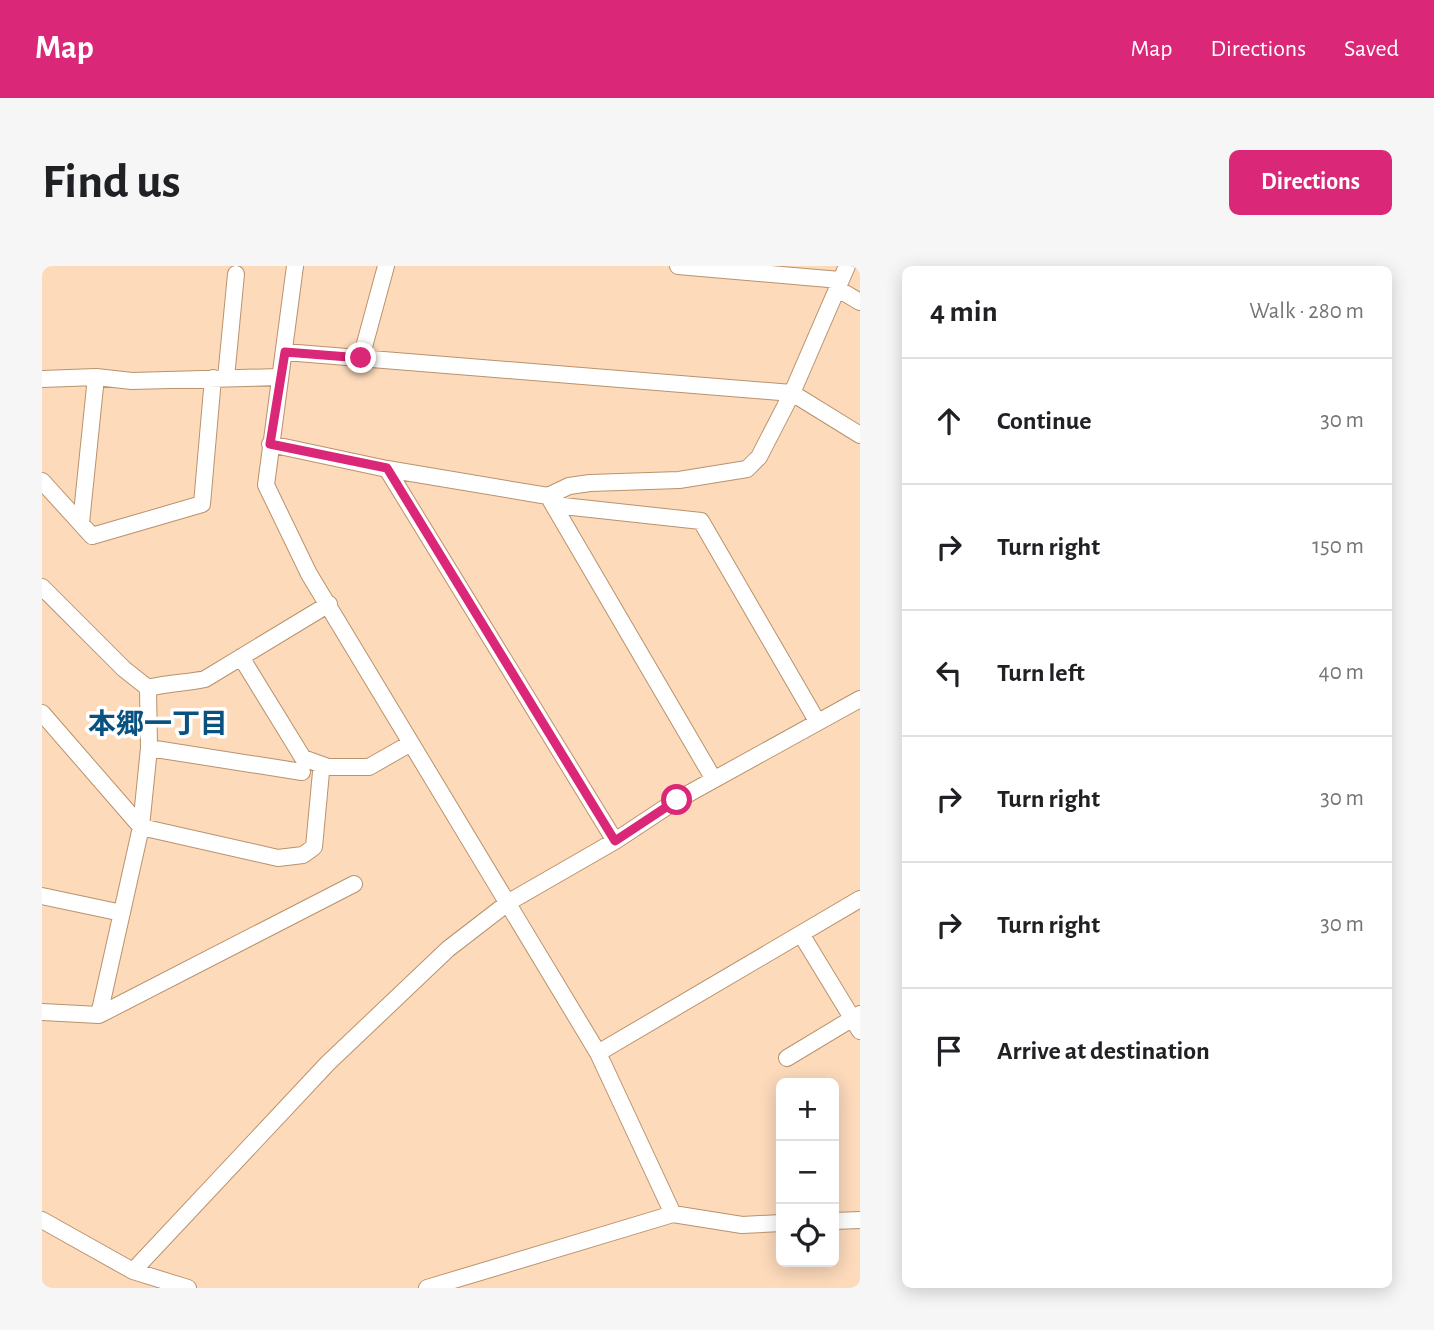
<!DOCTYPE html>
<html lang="en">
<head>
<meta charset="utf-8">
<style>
	body { margin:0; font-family:"Alegreya Sans","Noto Sans JP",sans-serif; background:#f6f6f6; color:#202124 }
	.controls { position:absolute; right:21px; bottom:21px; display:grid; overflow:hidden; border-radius:10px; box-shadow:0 4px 18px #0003 }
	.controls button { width:63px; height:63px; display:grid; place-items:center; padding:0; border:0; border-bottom:2px solid #e0e0e0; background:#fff; color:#202124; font:35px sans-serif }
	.stop { position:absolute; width:21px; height:21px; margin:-16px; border:5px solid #db2777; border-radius:50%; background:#fff }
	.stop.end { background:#db2777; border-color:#fff; box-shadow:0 2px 7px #0008 }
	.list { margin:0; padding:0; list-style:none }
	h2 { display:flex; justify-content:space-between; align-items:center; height:91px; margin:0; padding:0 28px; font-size:30px }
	h2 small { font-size:23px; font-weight:400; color:#757577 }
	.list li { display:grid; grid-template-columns:46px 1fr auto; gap:21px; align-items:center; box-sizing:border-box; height:126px; padding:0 28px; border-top:2px solid #e0e0e0 }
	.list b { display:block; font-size:26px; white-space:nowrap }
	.list em { font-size:23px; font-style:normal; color:#757577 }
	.icon { flex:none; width:38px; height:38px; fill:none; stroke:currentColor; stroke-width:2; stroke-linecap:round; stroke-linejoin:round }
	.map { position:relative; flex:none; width:818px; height:1022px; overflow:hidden; border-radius:10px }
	header { display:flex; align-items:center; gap:42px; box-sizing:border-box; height:98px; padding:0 35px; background:#db2777; color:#fff }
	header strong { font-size:33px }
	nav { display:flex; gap:38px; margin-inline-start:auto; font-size:24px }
	.intro { display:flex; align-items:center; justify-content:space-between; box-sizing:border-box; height:168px; padding:0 42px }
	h1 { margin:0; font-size:49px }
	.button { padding:18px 32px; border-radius:10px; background:#db2777; color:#fff; font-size:24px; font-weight:700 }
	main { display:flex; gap:42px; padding:0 42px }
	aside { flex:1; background:#fff; border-radius:10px; box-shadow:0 4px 18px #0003 }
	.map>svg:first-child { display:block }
</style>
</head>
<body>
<header>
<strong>Map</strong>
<nav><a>Map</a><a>Directions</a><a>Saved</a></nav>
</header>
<div class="intro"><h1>Find us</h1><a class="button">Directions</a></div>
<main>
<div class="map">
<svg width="818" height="1022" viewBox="0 0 818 1022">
	<rect width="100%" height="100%" fill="#fcdaba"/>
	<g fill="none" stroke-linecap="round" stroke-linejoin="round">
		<defs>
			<path id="minor" d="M253 0 224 219 267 308 556 787 631 948
				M636 0 798 14
				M796 23 818 36
				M243 86 750 127 818 169
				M319 92 344 0
				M184 112 194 8
				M0 113 54 111 90 115 237 111
				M228 178 345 203 506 230 527 220 548 217 637 214 705 203 717 191 750 127 805 0
				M345 203 573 575
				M0 215 50 270 160 238 171 112
				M509 235 671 512
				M512 239 659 255 775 455
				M39 257 54 111
				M0 321 82 403 106 422C126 417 144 417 163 413L287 338
				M199 391 261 492 286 501H327L369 477
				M106 422 107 482 99 561 236 592 261 589 272 581 279 506
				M0 447 99 561 57 749 0 746
				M107 482 260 506
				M0 630 80 647
				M759 668 818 765
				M57 749 312 618
				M556 787 818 633
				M745 792 818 748
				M0 954 91 1005 146 1022
				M792 955 818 954
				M91 1005 286 797 406 683 467 636 573 575 635 534 818 433
				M385 1022 631 948 700 959 739 957"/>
		</defs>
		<use href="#minor" stroke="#ba926c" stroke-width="18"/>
		<use href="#minor" stroke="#fff" stroke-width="16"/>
	</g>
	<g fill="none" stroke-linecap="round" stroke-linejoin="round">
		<path stroke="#db2777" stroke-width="9" d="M319 92 243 86 228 178 345 202 573 575 635 534"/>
	</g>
	<g text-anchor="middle" stroke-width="7" stroke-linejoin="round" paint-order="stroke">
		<g font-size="28" font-weight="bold" fill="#09517f" stroke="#fff">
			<text x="116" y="467">本郷一丁目</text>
		</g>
	</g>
</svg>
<div class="controls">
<button>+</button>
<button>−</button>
<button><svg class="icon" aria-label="locate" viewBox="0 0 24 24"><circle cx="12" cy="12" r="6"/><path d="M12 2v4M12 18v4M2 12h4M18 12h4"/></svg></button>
</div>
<div class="stop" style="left:635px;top:534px"></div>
<div class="stop end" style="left:319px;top:92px"></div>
</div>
<aside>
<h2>4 min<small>Walk · 280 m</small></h2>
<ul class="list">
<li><svg class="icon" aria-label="ahead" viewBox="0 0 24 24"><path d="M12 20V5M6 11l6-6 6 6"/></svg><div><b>Continue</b></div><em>30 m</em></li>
<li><svg class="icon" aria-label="right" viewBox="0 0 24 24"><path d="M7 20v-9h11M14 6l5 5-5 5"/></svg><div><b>Turn right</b></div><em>150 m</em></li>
<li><svg class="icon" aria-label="left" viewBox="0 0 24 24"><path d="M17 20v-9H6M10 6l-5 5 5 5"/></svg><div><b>Turn left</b></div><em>40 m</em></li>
<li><svg class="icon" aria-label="right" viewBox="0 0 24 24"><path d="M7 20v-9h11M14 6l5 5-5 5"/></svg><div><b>Turn right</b></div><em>30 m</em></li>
<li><svg class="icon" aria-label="right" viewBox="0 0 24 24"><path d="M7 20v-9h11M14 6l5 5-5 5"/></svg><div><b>Turn right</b></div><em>30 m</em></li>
<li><svg class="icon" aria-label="arrive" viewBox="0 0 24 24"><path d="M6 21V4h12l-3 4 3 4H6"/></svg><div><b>Arrive at destination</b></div></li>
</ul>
</aside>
</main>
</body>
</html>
